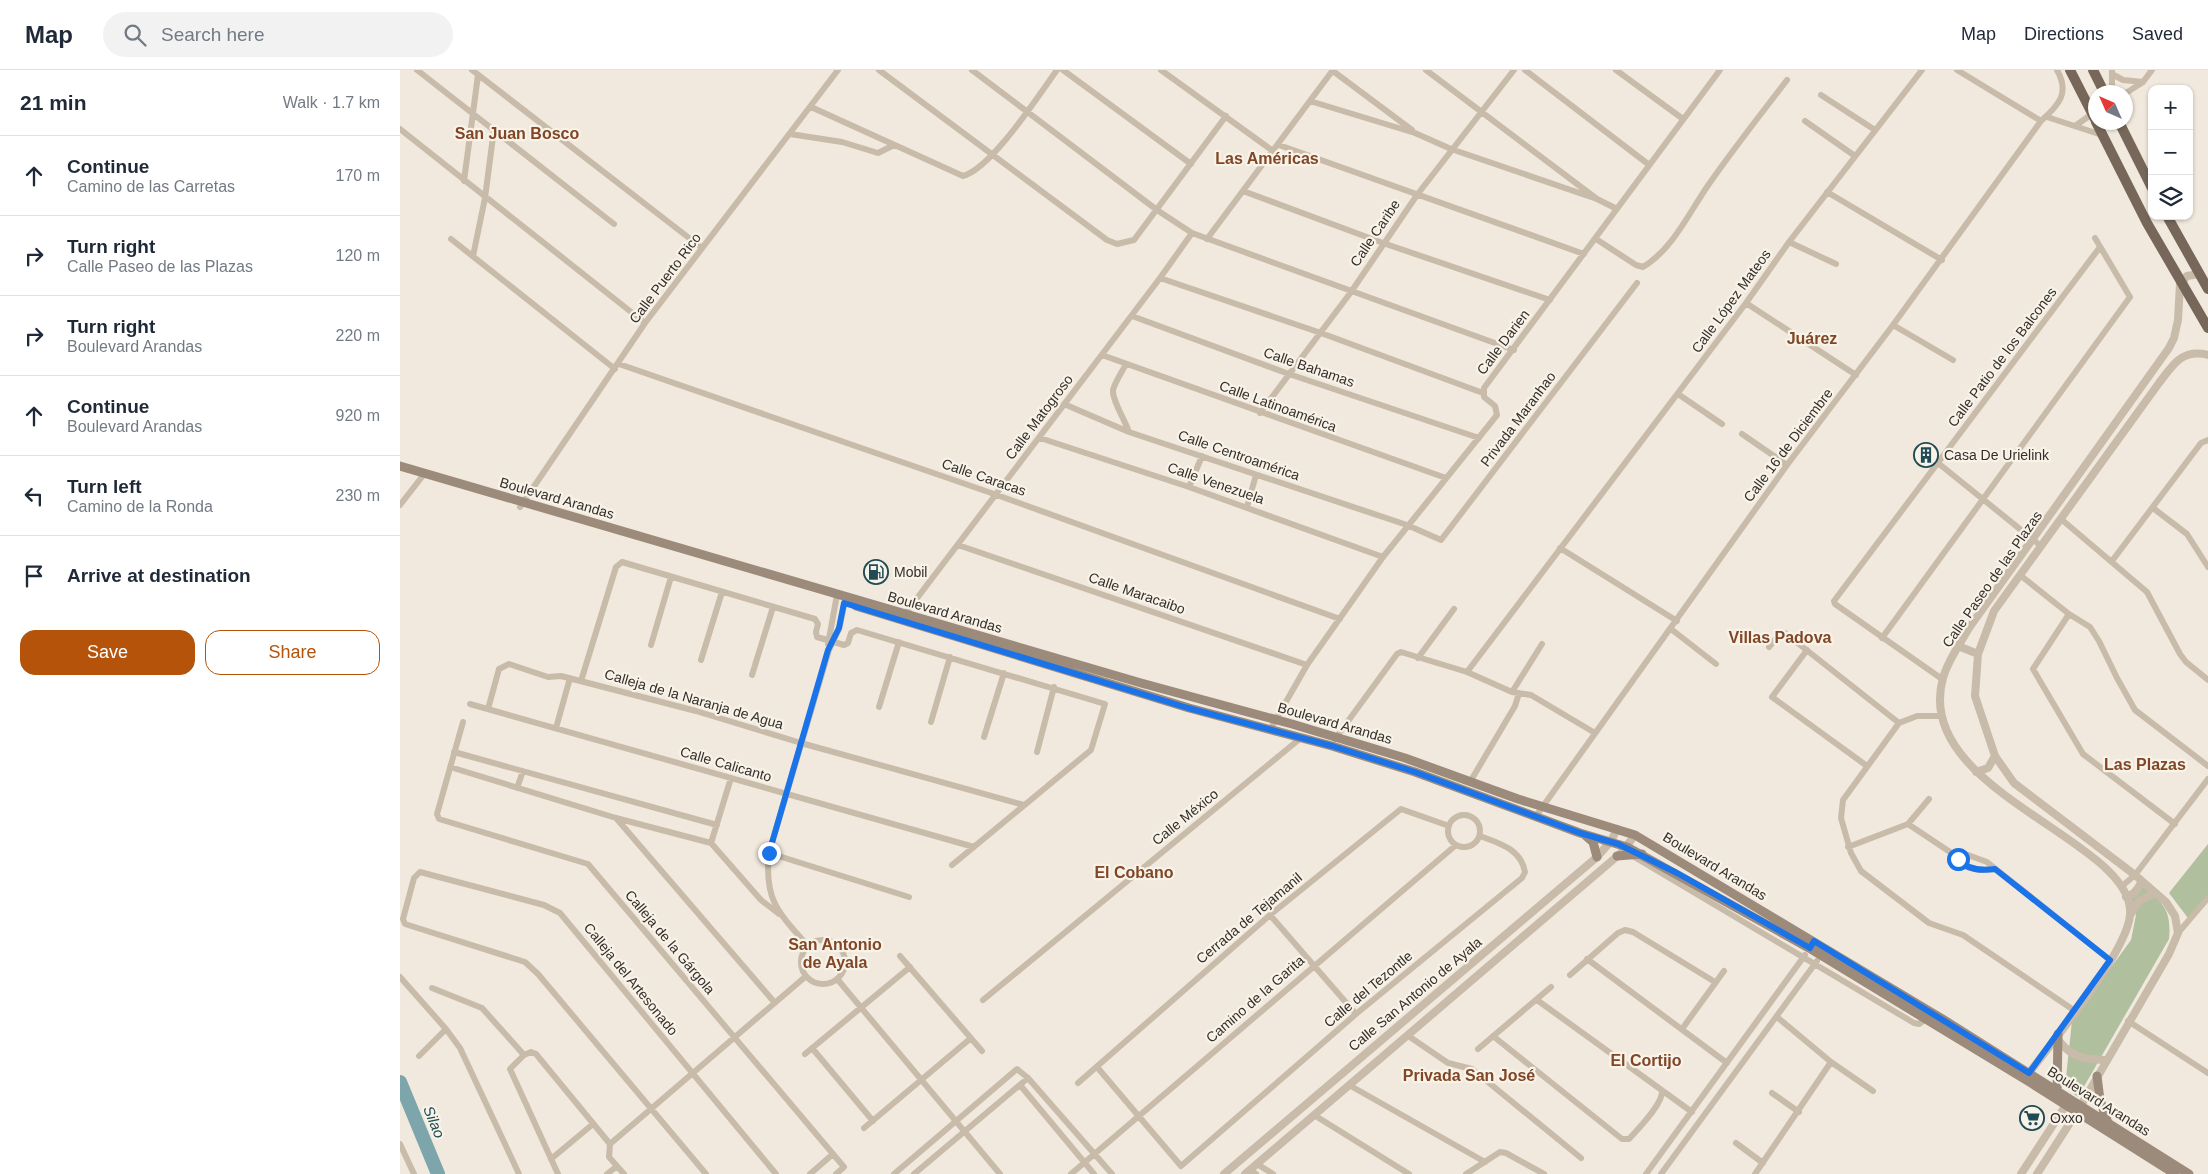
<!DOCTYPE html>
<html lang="en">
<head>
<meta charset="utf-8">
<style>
	body { margin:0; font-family:Arial,sans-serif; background:#f2f2f3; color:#1f2937 }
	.controls { position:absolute; right:15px; top:15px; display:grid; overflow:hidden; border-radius:10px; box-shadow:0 1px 4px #0004 }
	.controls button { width:45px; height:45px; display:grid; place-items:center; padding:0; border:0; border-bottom:1px solid #e0e1e3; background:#fff; color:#1f2937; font:25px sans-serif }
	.compass { position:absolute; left:1688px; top:15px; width:45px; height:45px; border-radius:50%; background:#fff; box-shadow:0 1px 4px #0004; rotate:315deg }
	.stop { position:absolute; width:15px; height:15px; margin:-11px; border:4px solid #1a73e8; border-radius:50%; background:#fff }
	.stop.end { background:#1a73e8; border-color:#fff; box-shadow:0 1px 5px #0008 }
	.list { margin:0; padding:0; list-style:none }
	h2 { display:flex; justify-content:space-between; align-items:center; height:65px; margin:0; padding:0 20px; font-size:21px }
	h2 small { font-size:16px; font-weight:400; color:#747a83 }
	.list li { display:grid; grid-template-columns:32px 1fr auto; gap:15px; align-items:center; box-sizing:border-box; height:80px; padding:0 20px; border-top:1px solid #e0e1e3 }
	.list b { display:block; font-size:19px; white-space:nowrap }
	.list p { margin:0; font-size:16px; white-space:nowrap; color:#747a83 }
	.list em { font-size:16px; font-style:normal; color:#747a83 }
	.actions { display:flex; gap:10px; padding:15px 20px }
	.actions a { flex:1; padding:11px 0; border:1px solid #b45309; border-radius:15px; text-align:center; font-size:18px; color:#b45309 }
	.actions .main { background:#b45309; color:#fff }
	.icon { flex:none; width:28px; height:28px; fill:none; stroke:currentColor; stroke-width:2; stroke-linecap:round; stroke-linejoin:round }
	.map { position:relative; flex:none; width:1808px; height:1104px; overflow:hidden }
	header { display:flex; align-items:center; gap:30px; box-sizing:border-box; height:70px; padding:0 25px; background:#fff; border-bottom:1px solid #e0e1e3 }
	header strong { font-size:24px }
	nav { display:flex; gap:28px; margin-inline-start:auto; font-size:18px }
	.search { width:350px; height:45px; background:#f2f2f3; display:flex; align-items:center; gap:12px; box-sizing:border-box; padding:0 18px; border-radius:28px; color:#747a83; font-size:19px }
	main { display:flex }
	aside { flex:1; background:#fff }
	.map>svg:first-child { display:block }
</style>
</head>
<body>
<header>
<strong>Map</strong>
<div class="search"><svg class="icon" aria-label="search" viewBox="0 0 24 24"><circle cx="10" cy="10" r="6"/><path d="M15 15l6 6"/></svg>Search here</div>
<nav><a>Map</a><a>Directions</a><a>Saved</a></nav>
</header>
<main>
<aside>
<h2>21 min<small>Walk · 1.7 km</small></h2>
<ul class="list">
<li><svg class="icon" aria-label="ahead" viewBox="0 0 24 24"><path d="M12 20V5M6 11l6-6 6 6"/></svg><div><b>Continue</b><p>Camino de las Carretas</p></div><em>170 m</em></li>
<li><svg class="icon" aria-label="right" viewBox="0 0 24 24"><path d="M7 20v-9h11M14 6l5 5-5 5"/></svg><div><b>Turn right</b><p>Calle Paseo de las Plazas</p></div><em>120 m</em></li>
<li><svg class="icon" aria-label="right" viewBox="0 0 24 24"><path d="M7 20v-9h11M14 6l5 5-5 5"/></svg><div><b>Turn right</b><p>Boulevard Arandas</p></div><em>220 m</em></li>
<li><svg class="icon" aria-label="ahead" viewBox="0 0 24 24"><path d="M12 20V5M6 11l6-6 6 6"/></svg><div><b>Continue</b><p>Boulevard Arandas</p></div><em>920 m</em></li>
<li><svg class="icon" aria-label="left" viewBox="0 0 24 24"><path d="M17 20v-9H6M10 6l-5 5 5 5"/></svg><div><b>Turn left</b><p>Camino de la Ronda</p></div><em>230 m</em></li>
<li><svg class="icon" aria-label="arrive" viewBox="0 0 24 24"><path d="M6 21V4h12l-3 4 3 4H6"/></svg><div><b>Arrive at destination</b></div></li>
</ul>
<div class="actions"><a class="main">Save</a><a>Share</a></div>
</aside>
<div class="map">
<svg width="1808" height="1104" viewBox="0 0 1808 1104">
	<rect width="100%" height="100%" fill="#f1e9dd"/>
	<path fill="#b0bf9d" d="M1808 774V825L1788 848 1769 823Z
		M1739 812C1761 832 1772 837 1769 869L1678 1027 1665 1017 1672 951 1731 870 1736 845 1728 823Z"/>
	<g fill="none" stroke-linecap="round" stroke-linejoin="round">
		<path stroke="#7da5ac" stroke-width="14" d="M0 1012 38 1104"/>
		<path stroke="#c8bba9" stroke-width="6" d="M17 0 214 154
			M72 0 302 178
			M479 0 707 170 717 174 734 170 826 46
			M572 0 757 140 792 163 1114 280
			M663 0 791 94
			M761 0 873 81
			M1026 0 1197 129 1217 139
			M1125 0 1248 94
			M1216 0 1283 49
			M1557 0 1641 51
			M933 1 1012 60
			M1712 1V22
			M1712 4 1723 10 1743 12
			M1726 23 1743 12 1752 0
			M1421 25 1475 60
			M910 31 1015 63 1051 79 1197 129
			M411 37 563 106C592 98 638 26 657 0
			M1647 47 1702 65
			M1405 51 1455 86
			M1675 56 1692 44
			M0 59 245 253
			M390 64 442 72 478 83 494 75
			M879 75 1184 184
			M64 111 78 5
			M843 121 983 173 1150 230
			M1427 122 1542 190
			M51 169 215 299
			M807 169 933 0
			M1196 169 1236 195 1243 197C1273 179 1290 141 1309 114 1334 78 1361 44 1387 10
			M1389 172 1436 194
			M73 186 85 128 94 59
			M760 208 921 263 1083 323
			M1346 233 1456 305
			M732 246 889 304 1079 368
			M1493 255 1553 290
			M702 285 1046 408
			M219 294 597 425 940 549
			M726 294C722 302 715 312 713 320 712 330 725 350 729 362
			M1278 324 1322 354
			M664 334 729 362 1007 455 1041 470 1237 213
			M860 343 951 222 1017 125 1114 0
			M1342 364 1387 395
			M640 368 789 417 983 487
			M1538 393 1641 476
			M789 417 802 386
			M0 435 25 403
			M120 437 245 253 438 0
			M847 437 856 405
			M1753 438 1787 464 1808 497
			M1661 449 1747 522 1780 584 1786 592 1808 610
			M558 475 907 595
			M1160 478 1277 551
			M1712 491 1801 373 1808 370
			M1620 505 1669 544 1690 557 1699 571 1717 608 1735 640 1808 696
			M505 544 760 208 792 163
			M1669 544 1633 599 1683 684 1775 754
			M1271 559 1316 594
			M1482 568 1730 227 1695 168
			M428 574 437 525
			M251 575 271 507
			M1369 577 1379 565 1385 563 1499 653
			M1407 580 1372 627 1467 696
			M1018 588 1054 539
			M301 590 322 522
			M1067 602 1346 233 1389 172 1522 0
			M352 605 373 537
			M1542 609 1435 534 1434 531 1700 177
			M181 611 216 497 222 492 415 549 418 554 416 562 417 567 444 575 448 573 451 563 457 560 705 634 691 680 552 795
			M1112 622 1142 574
			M70 634 574 777
			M479 637 499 572
			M88 639 99 599 109 594 148 607 161 606 296 641 401 673 624 735
			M1541 646H1517L1499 653 1443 730 1441 748 1451 783 1461 801 1529 853 1563 865 1675 941
			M63 652 37 744 39 749 188 794 444 1097 436 1104
			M531 652 550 587
			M156 658 170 608
			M871 658 907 595 983 487 1097 345 1095 336 1084 327V318L1320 0
			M584 667 604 603
			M935 669 997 584 1001 582 1067 602 1112 622 1131 625 1195 663
			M54 682 317 755
			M637 682 654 617
			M50 697 216 748 311 773
			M1070 712 1115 636 1119 623
			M117 718 123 701
			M1048 761a16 16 0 1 1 32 0a16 16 0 1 1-32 0Z
			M1136 746 1387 395 1493 255 1641 51C1659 35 1670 23 1657 0
			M216 748 375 933
			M1508 754 1529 729
			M311 773 361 830 379 844
			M311 773 331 708
			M1448 777 1508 754 1556 786 1567 797 1580 800 1595 799
			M369 783 509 827
			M1231 785 1514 953 1519 954 1526 949
			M1556 786 1568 785 1587 792 1710 890
			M1721 817 1735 805 1808 709
			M870 845 956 944
			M1778 863 1808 828
			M401 892a22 22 0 1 1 44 0a22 22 0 1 1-44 0Z
			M408 876C378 842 364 830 369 783L429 580 439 559 446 527
			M500 886 582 981
			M1187 889 1327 993
			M1170 905 1218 863 1225 860 1233 862 1315 912
			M0 907 46 959 60 978 119 1104
			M438 910 600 1104
			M32 918 82 938 124 985 131 982 136 984 210 1074
			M583 930 902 667
			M1137 930 1292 1042
			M1377 947 1431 992 1473 1021
			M1728 951 1808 1003
			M1282 959 1324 901
			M1007 965 1048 993 1072 999 1181 1088
			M1093 966 1222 1069H1229C1238 1059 1264 1033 1262 1020
			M412 978 473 1051
			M1078 979 1151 917
			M405 984 510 897
			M124 985 110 999 158 1104
			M19 986 46 959
			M697 997 781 1096 956 944 1122 808 1125 802C1121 779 1099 773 1080 766
			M678 1013 870 845 1001 739 1049 756
			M620 1015 694 1104
			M949 1015 1085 1092
			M1372 1023 1399 1042
			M914 1045 1009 1104
			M464 1058 571 968
			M1336 1073 1363 1093
			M0 1074 14 1104
			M210 1074 405 907
			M210 1074 209 1087 224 1104
			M151 1089 193 1054
			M857 1094 873 1104
			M850 1100 856 1104
			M207 1104 217 1096
			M306 1104 138 904 125 892 5 854 3 849 14 808 20 802 144 835 160 843 376 1104
			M410 1104 433 1084
			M494 1104 617 999 628 1008 712 1104
			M514 1104 628 1008
			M671 1104 1056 775
			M1066 1104 1100 1082 1106 1083 1144 1104
			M1246 1104 1405 885
			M1261 1104 1417 891
			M1355 1104 1431 992"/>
		<path stroke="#c8bba9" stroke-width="8" d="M1558 576 1578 584
			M1576 702 1588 698 1595 686
			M1726 827 1735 823 1742 811
			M1731 844 1739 831 1755 823
			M1659 971C1672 988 1685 989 1705 990
			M1629 1003C1654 970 1727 882 1730 845 1737 770 1511 722 1543 608 1548 590 1560 574 1569 558L1769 278 1774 268 1778 250 1780 214 1787 206 1799 204
			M824 1104 1197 787 1211 771 1217 759
			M845 1104 1221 783 1235 765
			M1621 1104 1668 1032
			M1637 1104 1677 1042 1769 884 1778 863 1775 846 1766 832 1735 805 1614 713 1595 686 1575 626 1578 584 1594 541 1759 313C1773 295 1782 278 1808 285"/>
		<path stroke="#9c8a7b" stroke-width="9" d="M0 396 741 613 892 654 1005 688 1118 729 1235 765 1541 948 1789 1104
			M456 536 789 638 932 676 1015 702 1180 763 1227 777 1409 878 1631 1013 1775 1104
			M1185 765 1193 772 1197 787
			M1217 786 1242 784
			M1697 1006 1700 1030 1708 1053
			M1657 1024 1658 964"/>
		<path stroke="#77675a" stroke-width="10" d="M1670 0 1696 51
			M1693 0 1704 22
			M1696 52 1747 153 1808 258
			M1719 52 1752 118
			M1767 146 1808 219"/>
	</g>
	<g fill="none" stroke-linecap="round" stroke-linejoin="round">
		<path stroke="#1a73e8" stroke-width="6" d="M369 783 428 580 439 558 444 533 788 638 932 676 1015 702 1180 763 1218 774 1277 803 1410 878 1414 871 1629 1003 1710 890 1595 799C1581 801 1567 800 1558 789"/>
	</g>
	<defs>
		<symbol id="building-ring" viewBox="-11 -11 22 22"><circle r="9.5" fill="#f8f3e9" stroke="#204b55" stroke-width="1.5"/><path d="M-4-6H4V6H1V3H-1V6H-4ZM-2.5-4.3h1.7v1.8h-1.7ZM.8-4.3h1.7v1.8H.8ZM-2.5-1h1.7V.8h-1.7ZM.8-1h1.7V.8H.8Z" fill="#204b55"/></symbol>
		<symbol id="fuel-ring" viewBox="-11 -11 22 22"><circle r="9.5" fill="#f8f3e9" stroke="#204b55" stroke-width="1.5"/><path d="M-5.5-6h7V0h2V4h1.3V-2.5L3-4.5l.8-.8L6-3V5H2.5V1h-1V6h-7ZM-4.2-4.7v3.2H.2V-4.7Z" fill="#204b55"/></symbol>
		<symbol id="supermarket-ring" viewBox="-11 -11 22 22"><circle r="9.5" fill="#f8f3e9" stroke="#204b55" stroke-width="1.5"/><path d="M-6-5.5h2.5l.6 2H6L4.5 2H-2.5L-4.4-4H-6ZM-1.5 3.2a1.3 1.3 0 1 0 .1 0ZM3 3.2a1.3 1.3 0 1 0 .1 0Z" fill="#204b55"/></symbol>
	</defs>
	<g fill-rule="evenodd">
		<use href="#building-ring" x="1512" y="371" width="28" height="28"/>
		<use href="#fuel-ring" x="462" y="488" width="28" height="28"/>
		<use href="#supermarket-ring" x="1618" y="1034" width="28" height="28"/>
	</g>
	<g text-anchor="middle" stroke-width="4.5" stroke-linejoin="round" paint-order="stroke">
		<g font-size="14" fill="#362e29" stroke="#f8f3e9">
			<text transform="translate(975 163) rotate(-56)" y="5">Calle Caribe</text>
			<text transform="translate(265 208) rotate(-53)" y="5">Calle Puerto Rico</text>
			<text transform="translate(1331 231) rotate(-54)" y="5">Calle López Mateos</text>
			<text transform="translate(1103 272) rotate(-53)" y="5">Calle Darien</text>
			<text transform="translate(1602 287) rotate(-53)" y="5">Calle Patio de los Balcones</text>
			<text transform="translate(909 297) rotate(19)" y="5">Calle Bahamas</text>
			<text transform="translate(878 336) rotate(20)" y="5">Calle Latinoamérica</text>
			<text transform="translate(639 347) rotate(-53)" y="5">Calle Matogroso</text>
			<text transform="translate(1118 349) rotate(-53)" y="5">Privada Maranhao</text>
			<text transform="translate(1388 375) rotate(-53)" y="5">Calle 16 de Diciembre</text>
			<text transform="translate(839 385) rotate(19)" y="5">Calle Centroamérica</text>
			<text transform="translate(584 407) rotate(19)" y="5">Calle Caracas</text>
			<text transform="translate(816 413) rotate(19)" y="5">Calle Venezuela</text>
			<text transform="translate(157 428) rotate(16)" y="5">Boulevard Arandas</text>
			<text transform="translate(1592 509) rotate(-55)" y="5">Calle Paseo de las Plazas</text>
			<text transform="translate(737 523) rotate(19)" y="5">Calle Maracaibo</text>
			<text transform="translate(545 542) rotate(16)" y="5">Boulevard Arandas</text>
			<text transform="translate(294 629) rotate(16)" y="5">Calleja de la Naranja de Agua</text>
			<text transform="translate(935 653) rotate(16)" y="5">Boulevard Arandas</text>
			<text transform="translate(326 694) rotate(16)" y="5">Calle Calicanto</text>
			<text transform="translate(785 747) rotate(-39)" y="5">Calle México</text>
			<text transform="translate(1315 796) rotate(31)" y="5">Boulevard Arandas</text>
			<text transform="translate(849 848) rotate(-40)" y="5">Cerrada de Tejamanil</text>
			<text transform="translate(270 872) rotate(50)" y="5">Calleja de la Gárgola</text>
			<text transform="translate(231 909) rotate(51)" y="5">Calleja del Artesonado</text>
			<text transform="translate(968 919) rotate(-40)" y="5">Calle del Tezontle</text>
			<text transform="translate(1015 924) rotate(-40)" y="5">Calle San Antonio de Ayala</text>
			<text transform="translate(855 929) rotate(-41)" y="5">Camino de la Garita</text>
			<text transform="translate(1699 1031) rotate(32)" y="5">Boulevard Arandas</text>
		</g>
		<g font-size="14" fill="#362e29" stroke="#f8f3e9" text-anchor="start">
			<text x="1544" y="390">Casa De Urielink</text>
			<text x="494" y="507">Mobil</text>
			<text x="1650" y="1053">Oxxo</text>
		</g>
		<g font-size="15" font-style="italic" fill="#204b55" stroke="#f8f3e9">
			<text transform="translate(34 1052) rotate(68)" y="5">Silao</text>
		</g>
		<g font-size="16" font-weight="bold" fill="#804626" stroke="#f8f3e9">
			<text x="117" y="69">San Juan Bosco</text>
			<text x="867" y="94">Las Américas</text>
			<text x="1412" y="274">Juárez</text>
			<text x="1380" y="573">Villas Padova</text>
			<text x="1745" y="700">Las Plazas</text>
			<text x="734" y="808">El Cobano</text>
			<text x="435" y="880">San Antonio<tspan x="435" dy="18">de Ayala</tspan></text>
			<text x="1246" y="996">El Cortijo</text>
			<text x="1069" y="1011">Privada San José</text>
		</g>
	</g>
</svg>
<div class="controls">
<button>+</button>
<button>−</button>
<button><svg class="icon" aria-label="layers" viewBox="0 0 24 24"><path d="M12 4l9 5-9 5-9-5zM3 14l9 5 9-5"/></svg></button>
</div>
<svg class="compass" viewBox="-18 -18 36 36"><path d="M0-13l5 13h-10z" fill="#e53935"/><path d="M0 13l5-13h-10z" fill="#747a83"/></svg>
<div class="stop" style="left:1558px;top:789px"></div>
<div class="stop end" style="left:369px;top:783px"></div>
</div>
</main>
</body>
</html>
